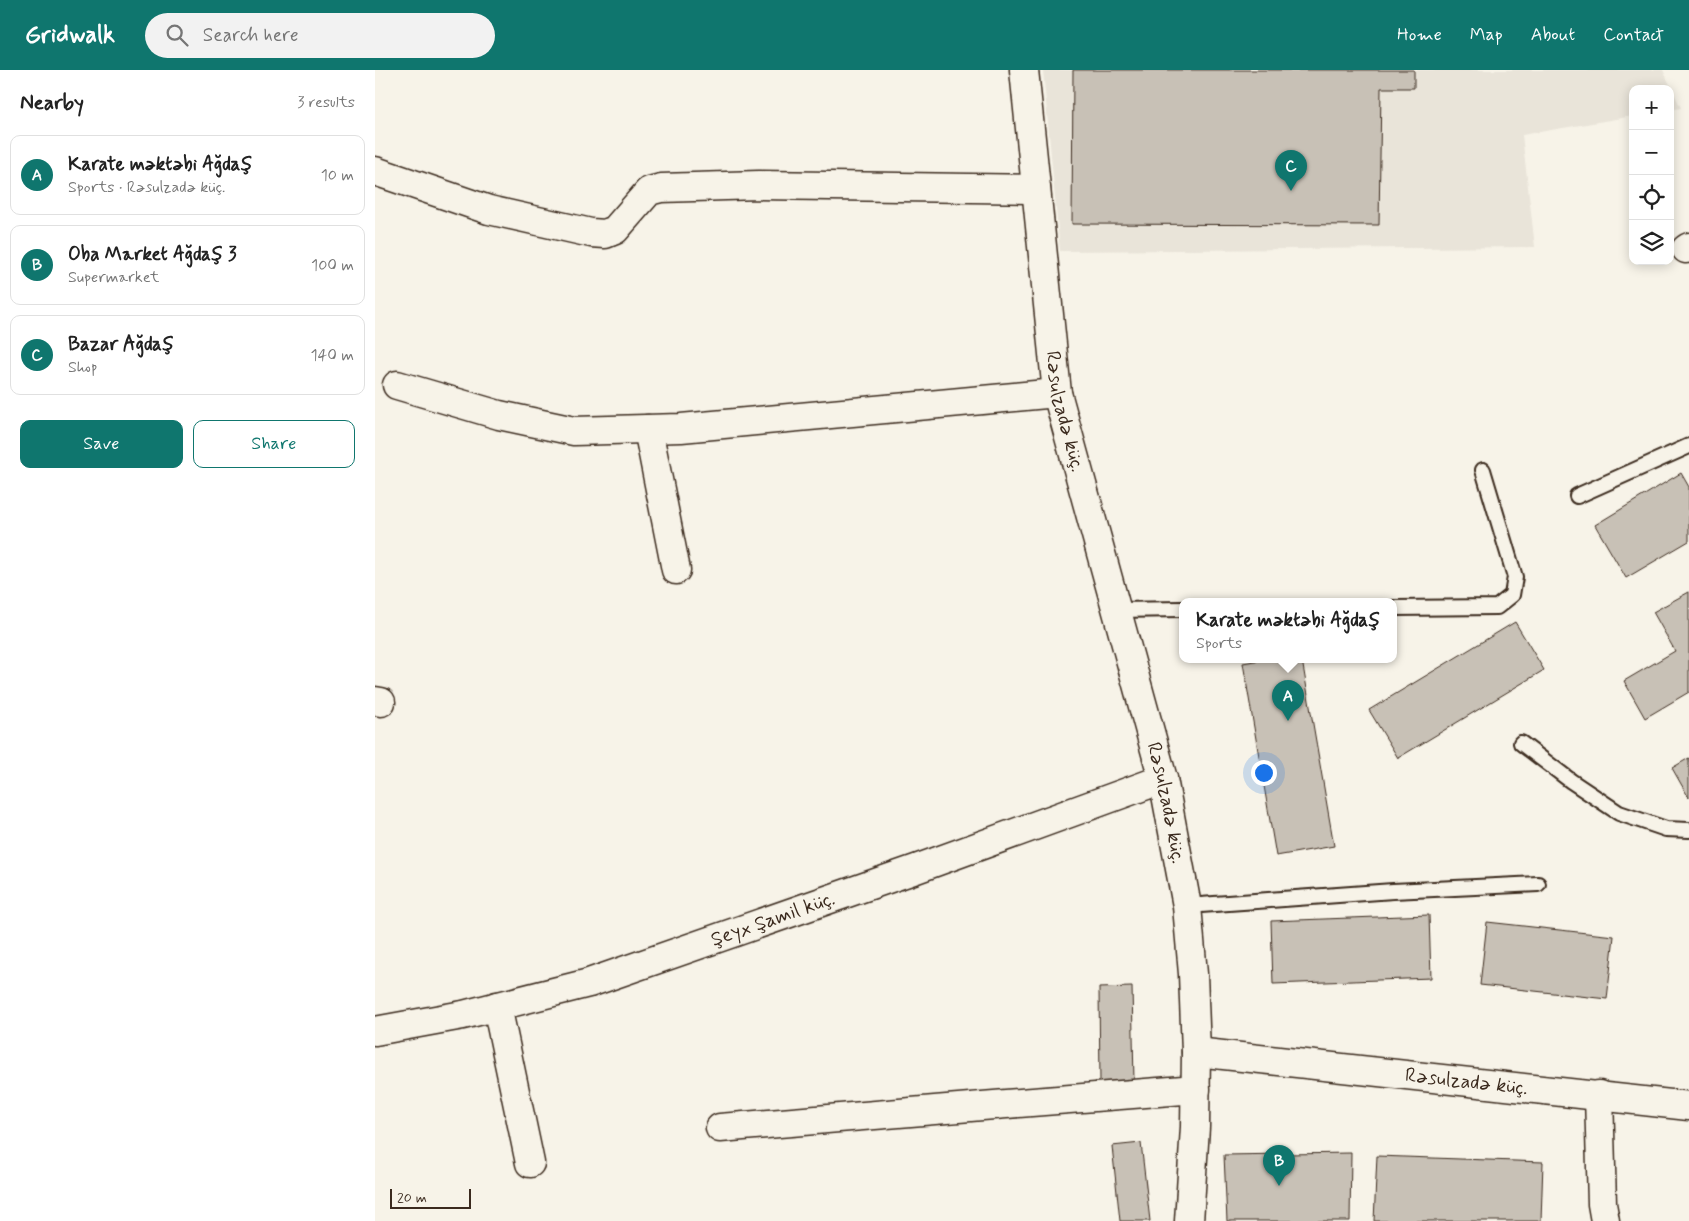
<!DOCTYPE html>
<html lang="en">
<head>
<meta charset="utf-8">
<style>
  body { margin:0; font-family:Mynerve,sans-serif; background:#f2f2f2; color:#222 }
  .controls { position:absolute; right:15px; top:15px; display:grid; overflow:hidden; border-radius:10px; box-shadow:0 2px 12px #0003 }
  .controls button { width:45px; height:45px; display:grid; place-items:center; padding:0; border:0; border-bottom:1px solid #e0e0e0; background:#fff; color:#222; font:25px sans-serif }
  .scale { position:absolute; left:15px; bottom:12px; width:81px; box-sizing:border-box; padding-left:5px; border:2px solid #3b2a1e; border-top:0; font-size:14px; line-height:18px; white-space:nowrap; color:#3b2a1e; -webkit-text-stroke:4px #f7f3e8; paint-order:stroke }
  .you { position:absolute; left:888px; top:702px; width:18px; height:18px; margin:-12px; border:4px solid #fff; border-radius:50%; background:#1a73e8; box-shadow:0 0 0 8px #1a73e833 }
  .badge { display:grid; place-items:center; width:32px; height:32px; border-radius:50%; background:#0f766e; color:#fff; font-size:16px; font-weight:700 }
  .pin { position:absolute; translate:-50% -41px; filter:drop-shadow(0 1px 2px #0008) }
  .pin::after { content:''; position:absolute; top:26px; width:18px; height:15px; background:inherit; clip-path:polygon(0 0,100% 0,50% 100%) }
  .popup { position:absolute; left:804px; top:528px; width:218px; height:65px; box-sizing:border-box; display:grid; place-content:center; border-radius:10px; background:#fff; filter:drop-shadow(0 1px 4px #0005); font-size:16px; white-space:nowrap; color:#767676 }
  .popup b { font-size:19px; color:#222 }
  .popup::after { content:''; position:absolute; left:50%; top:100%; margin-left:-10px; border:10px solid transparent; border-top-color:#fff }
  .list { margin:0; padding:0; list-style:none }
  h2 { display:flex; justify-content:space-between; align-items:center; height:65px; margin:0; padding:0 20px; font-size:21px }
  h2 small { font-size:16px; font-weight:400; color:#767676 }
  .list li { display:grid; grid-template-columns:32px 1fr auto; gap:15px; align-items:center; box-sizing:border-box; height:80px; margin:0 10px 10px; padding:0 10px; border:1px solid #e0e0e0; border-radius:10px }
  .list b { display:block; font-size:19px; white-space:nowrap }
  .list p { margin:0; font-size:16px; white-space:nowrap; color:#767676 }
  .list em { font-size:16px; font-style:normal; color:#767676 }
  .actions { display:flex; gap:10px; padding:15px 20px }
  .actions a { flex:1; padding:11px 0; border:1px solid #0f766e; border-radius:10px; text-align:center; font-size:18px; color:#0f766e }
  .actions .main { background:#0f766e; color:#fff }
  .icon { flex:none; width:28px; height:28px; fill:none; stroke:currentColor; stroke-width:2; stroke-linecap:round; stroke-linejoin:round }
  .map { position:relative; flex:none; width:1314px; height:1151px; overflow:hidden }
  header { display:flex; align-items:center; gap:30px; box-sizing:border-box; height:70px; padding:0 25px; background:#0f766e; color:#fff }
  header strong { font-size:24px }
  nav { display:flex; gap:28px; margin-inline-start:auto; font-size:18px }
  .search { width:350px; height:45px; background:#f2f2f2; display:flex; align-items:center; gap:12px; box-sizing:border-box; padding:0 18px; border-radius:28px; color:#767676; font-size:19px }
  main { display:flex }
  aside { flex:1; background:#fff }
  .map>svg:first-child { display:block }
</style>
</head>
<body>
<header>
<strong>Gridwalk</strong>
<div class="search"><svg class="icon" aria-label="search" viewBox="0 0 24 24"><circle cx="10" cy="10" r="6"/><path d="M15 15l6 6"/></svg>Search here</div>
<nav><a>Home</a><a>Map</a><a>About</a><a>Contact</a></nav>
</header>
<main>
<aside>
<h2>Nearby<small>3 results</small></h2>
<ul class="list">
<li><span class="badge">A</span><div><b>Karate məktəbi Ağdaş</b><p>Sports · Rəsulzadə küç.</p></div><em>10 m</em></li>
<li><span class="badge">B</span><div><b>Oba Market Ağdaş 3</b><p>Supermarket</p></div><em>100 m</em></li>
<li><span class="badge">C</span><div><b>Bazar Ağdaş</b><p>Shop</p></div><em>140 m</em></li>
</ul>
<div class="actions"><a class="main">Save</a><a>Share</a></div>
</aside>
<div class="map">
<svg width="1314" height="1151" viewBox="0 0 1314 1151">
  <rect width="100%" height="100%" fill="#f7f3e8"/>
  <filter id="ink" filterUnits="userSpaceOnUse"><feTurbulence type="fractalNoise" baseFrequency=".02" numOctaves="2"/><feDisplacementMap in="SourceGraphic" scale="10" xChannelSelector="R" yChannelSelector="G"/><feConvolveMatrix kernelMatrix="1 2 1 2 8 2 1 2 1" color-interpolation-filters="sRGB"/></filter>
  <g filter="url(#ink)">
    <path fill="#e9e4d9" d="M668 0H1288L1306 38 1295 40V19H1258V46L1147 65 1160 177 685 181Z"/>
    <path fill="#c8c1b6" stroke="#3b2a1e" d="M698 0H1039V18H1006L1004 155 697 154Z
      M1306 403 1314 417V471L1251 508 1220 455Z
      M1314 522V622L1270 648 1249 611 1300 581 1278 542Z
      M1140 552 1169 600 1023 688 994 640Z
      M885 590H927L959 776 901 786 868 593Z
      M1314 688V728L1297 698Z
      M1054 845 1056 908 898 914 896 851Z
      M1112 852 1239 866 1232 929 1105 915Z
      M757 917 759 1012 725 1013 724 918Z
      M766 1073 775 1151H745L737 1076Z
      M976 1083 975 1151H852L849 1085Z
      M1002 1086 1168 1092 1166 1151H999Z"/>
    <g fill="none" stroke-linecap="round" stroke-linejoin="round">
      <g stroke="#3b2a1e" stroke-width="18">
        <path id="service" d="M1202 426 1314 376
          M1018 538 1122 537 1137 525 1140 507 1108 400
          M742 540 808 539
          M1146 673 1196 711 1244 743 1291 759 1314 760
          M812 836 1018 821 1163 814"/>
      </g>
      <g stroke="#3b2a1e" stroke-width="31">
        <g id="minor">
          <path d="M0 101 114 140 216 163 230 164 240 160 274 121 286 118 384 115 661 119"/>
          <path d="M1311 179 1314 177"/>
          <path d="M22 315 124 345 199 361 306 358 682 323"/>
          <path d="M273 359 301 500"/>
          <path d="M0 631 6 632"/>
          <path d="M122 936 155 1093"/>
          <path id="s1" d="M0 961 88 945 214 913 541 799 788 709"/>
          <path d="M1224 1025 1227 1134 1230 1151"/>
          <path d="M345 1058 631 1034 821 1019"/>
        </g>
      </g>
      <g stroke="#3b2a1e" stroke-width="31">
        <g id="secondary">
          <path id="s2" d="M649 0 682 323 788 709 812 836 818 904 821 982 820 1057 814 1151"/>
          <path id="s3" d="M821 982 1314 1036"/>
        </g>
      </g>
      <use href="#service" stroke="#f7f3e8" stroke-width="14"/>
      <use href="#minor" stroke="#f7f3e8" stroke-width="28"/>
      <use href="#secondary" stroke="#f7f3e8" stroke-width="28"/>
    </g>
  </g>
  <g text-anchor="middle" dominant-baseline="central" stroke-width="5" stroke-linejoin="round" paint-order="stroke">
    <g font-size="20" fill="#3b2a1e" stroke="#f7f3e8">
      <text stroke="none"><textPath href="#s2" startOffset="344">Rəsulzadə küç.</textPath></text>
      <text stroke="none"><textPath href="#s2" startOffset="749">Rəsulzadə küç.</textPath></text>
      <text stroke="none"><textPath href="#s1" startOffset="414">Şeyx Şamil küç.</textPath></text>
      <text stroke="none"><textPath href="#s3" startOffset="272">Rəsulzadə küç.</textPath></text>
    </g>
  </g>
</svg>
<div class="controls">
<button>+</button>
<button>−</button>
<button><svg class="icon" aria-label="locate" viewBox="0 0 24 24"><circle cx="12" cy="12" r="6"/><path d="M12 2v4M12 18v4M2 12h4M18 12h4"/></svg></button>
<button><svg class="icon" aria-label="layers" viewBox="0 0 24 24"><path d="M12 4l9 5-9 5-9-5zM3 14l9 5 9-5"/></svg></button>
</div>
<div class="scale">20 m</div>
<div class="you"></div>
<div class="pin badge" style="left:913px;top:651px">A</div>
<div class="popup"><b>Karate məktəbi Ağdaş</b>Sports</div>
<div class="pin badge" style="left:904px;top:1116px">B</div>
<div class="pin badge" style="left:916px;top:121px">C</div>
</div>
</main>
</body>
</html>
